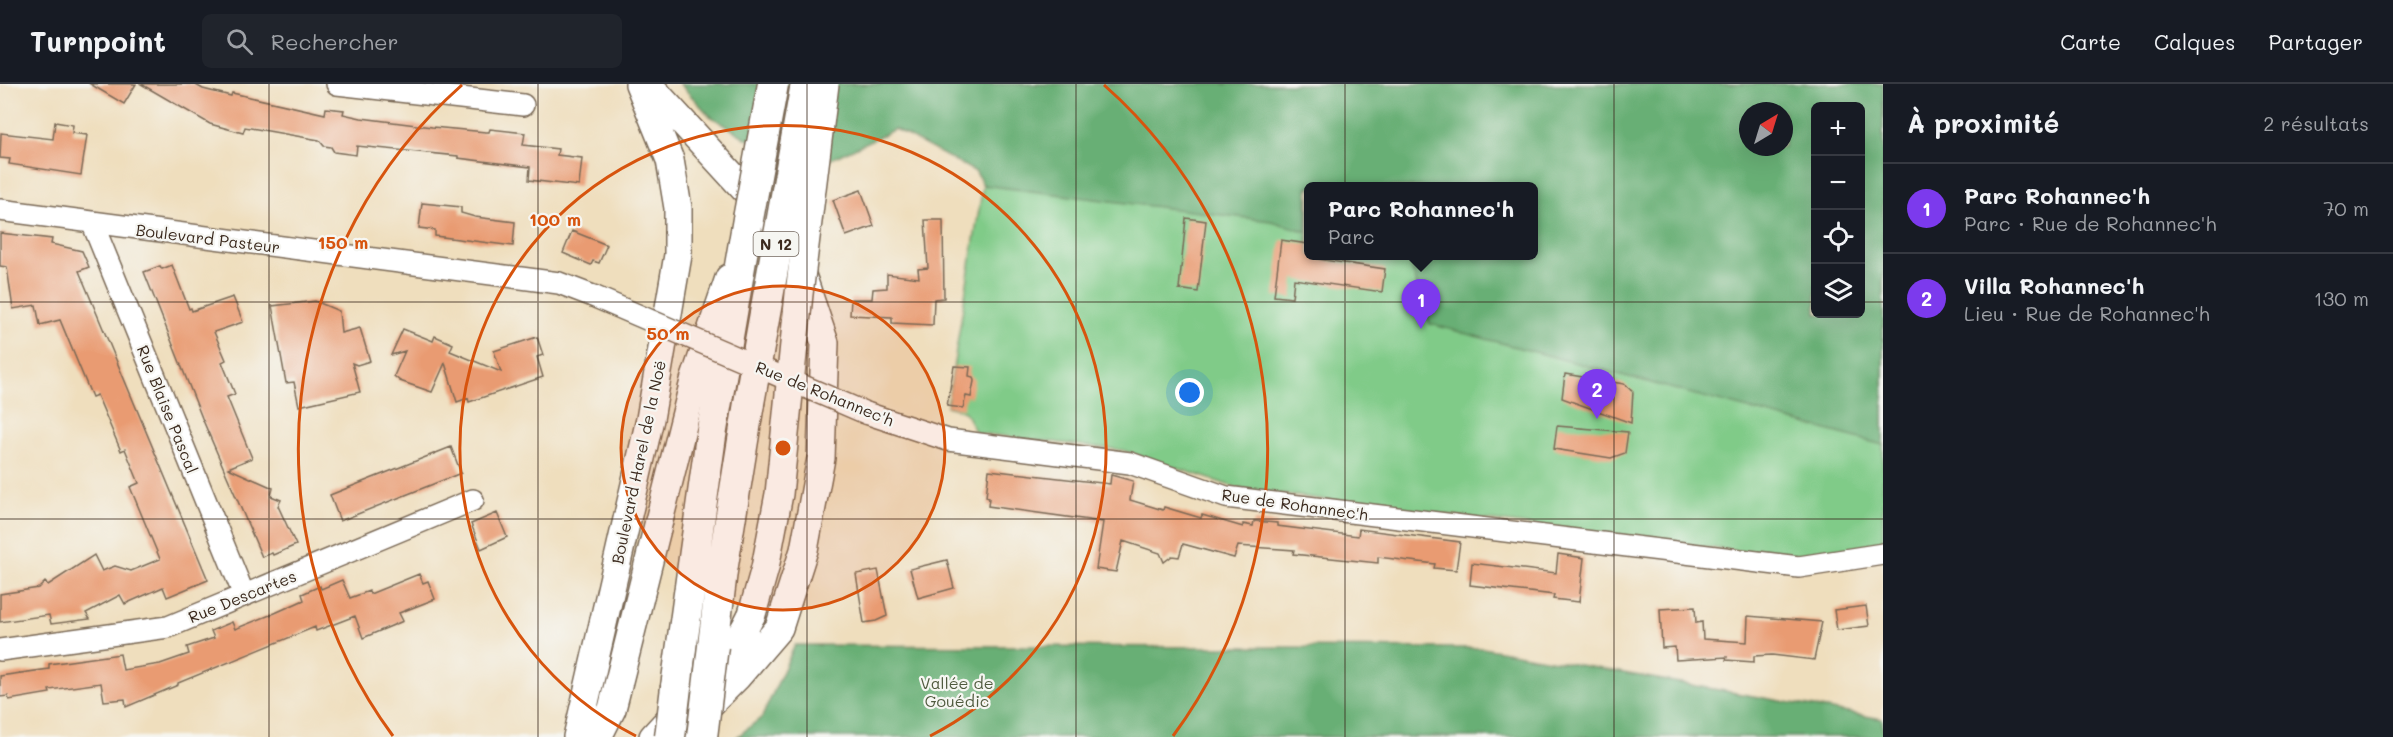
<!DOCTYPE html>
<html lang="fr">
<head>
<meta charset="utf-8">
<style>
  body { margin:0; font-family:Mali,sans-serif; background:#20242c; color:#f1f3f6 }
  .controls { position:absolute; right:18px; top:18px; display:grid; overflow:hidden; border-radius:9px; box-shadow:0 6px 24px #0002 }
  .controls button { width:54px; height:54px; display:grid; place-items:center; padding:0; border:0; border-bottom:2px solid #363941; background:#171b24; color:#f1f3f6; font:30px sans-serif }
  .compass { position:absolute; left:1739px; top:18px; width:54px; height:54px; border-radius:50%; background:#171b24; box-shadow:0 6px 24px #0002; rotate:38deg }
  .you { position:absolute; left:1190px; top:309px; width:21px; height:21px; margin:-15px; border:4px solid #fff; border-radius:50%; background:#1a73e8; box-shadow:0 0 0 9px #1a73e833 }
  .badge { display:grid; place-items:center; width:39px; height:39px; border-radius:50%; background:#7c3aed; color:#fff; font-size:20px; font-weight:700 }
  .pin { position:absolute; translate:-50% -50px; filter:drop-shadow(0 2px 3px #0008) }
  .pin::after { content:''; position:absolute; top:32px; width:21px; height:18px; background:inherit; clip-path:polygon(0 0,100% 0,50% 100%) }
  .popup { position:absolute; left:1304px; top:98px; width:234px; height:78px; box-sizing:border-box; display:grid; place-content:center; border-radius:9px; background:#171b24; filter:drop-shadow(0 2px 4px #0005); font-size:20px; white-space:nowrap; color:#9ea1a6 }
  .popup b { font-size:22px; color:#f1f3f6 }
  .popup::after { content:''; position:absolute; left:50%; top:100%; margin-left:-12px; border:12px solid transparent; border-top-color:#171b24 }
  .list { margin:0; padding:0; list-style:none }
  h2 { display:flex; justify-content:space-between; align-items:center; height:78px; margin:0; padding:0 24px; font-size:26px }
  h2 small { font-size:20px; font-weight:400; color:#9ea1a6 }
  .list li { display:grid; grid-template-columns:39px 1fr auto; gap:18px; align-items:center; box-sizing:border-box; height:90px; padding:0 24px; border-top:2px solid #363941 }
  .list b { display:block; font-size:22px; white-space:nowrap }
  .list p { margin:0; font-size:20px; white-space:nowrap; color:#9ea1a6 }
  .list em { font-size:20px; font-style:normal; color:#9ea1a6 }
  .icon { flex:none; width:33px; height:33px; fill:none; stroke:currentColor; stroke-width:2; stroke-linecap:round; stroke-linejoin:round }
  .map { position:relative; flex:none; width:1883px; height:653px; overflow:hidden }
  header { display:flex; align-items:center; gap:36px; box-sizing:border-box; height:84px; padding:0 30px; background:#171b24; border-bottom:2px solid #363941 }
  header strong { font-size:28px }
  nav { display:flex; gap:33px; margin-inline-start:auto; font-size:21px }
  .search { width:420px; height:54px; background:#20242c; display:flex; align-items:center; gap:15px; box-sizing:border-box; padding:0 21px; border-radius:9px; color:#9ea1a6; font-size:22px }
  main { display:flex }
  aside { flex:1; background:#171b24 }
  .map>svg:first-child { display:block }
</style>
</head>
<body>
<header>
<strong>Turnpoint</strong>
<div class="search"><svg class="icon" aria-label="search" viewBox="0 0 24 24"><circle cx="10" cy="10" r="6"/><path d="M15 15l6 6"/></svg>Rechercher</div>
<nav><a>Carte</a><a>Calques</a><a>Partager</a></nav>
</header>
<main>
<div class="map">
<svg width="1883" height="653" viewBox="0 0 1883 653">
  <rect width="100%" height="100%" fill="#f6f6f2"/>
  <filter id="ink" filterUnits="userSpaceOnUse"><feTurbulence type="fractalNoise" baseFrequency=".0167" numOctaves="2"/><feDisplacementMap in="SourceGraphic" scale="12" xChannelSelector="R" yChannelSelector="G"/><feConvolveMatrix kernelMatrix="1 2 1 2 8 2 1 2 1" color-interpolation-filters="sRGB"/></filter>
  <filter id="wash" filterUnits="userSpaceOnUse"><feTurbulence type="fractalNoise" baseFrequency=".008" numOctaves="4" result="noise"/><feDisplacementMap in="SourceGraphic" scale="24" xChannelSelector="R" yChannelSelector="G"/><feGaussianBlur stdDeviation="1.35" result="paint"/><feColorMatrix in="noise" values="0 0 0 0 0 0 0 0 0 0 0 0 0 0 0 0 0 1.4 0 .05"/><feComposite in="paint" operator="in"/></filter>
  <g filter="url(#wash)">
    <rect width="100%" height="100%" fill="#efdebd"/>
    <path fill="#80cb88" stroke="#5e7a53" stroke-width="1.5" fill-rule="evenodd" d="M1883 0V461L1791 474 1240 405 1122 366 976 349 965 328 947 322 983 101 957 52ZM1816 22H1860V230H1816ZM1748 27H1784V63H1748ZM1308 103H1534V172H1308Z"/>
    <path fill="#68af74" stroke="#526c49" stroke-width="1.5" fill-rule="evenodd" d="M680 0H1883V361L1430 240 1410 179 1387 172H1534V103H1308V148L1271 137 983 101 976 88 895 45 802 89 710 32ZM1816 22H1860V230H1816ZM1748 27H1784V63H1748Z
      M795 561 1483 564 1882 635 1883 653H737L762 633Z"/>
    <g id="blocks">
      <path fill="#e99b72" d="M90 0H136L124 20Z
        M141 0H194L203 5 231 12 232 9 325 30 326 24 344 26 343 30 361 34 432 43 486 48H489L490 45 525 49 523 61 558 65 557 71 582 74 579 102 529 96 530 83 458 74V72L357 62 356 71 334 68 331 63 324 62 319 56 245 43 243 49 210 40Z
        M55 38 73 41 72 49 87 51 81 91 9 80 10 75 0 74 1 49 53 55Z
        M861 106 874 142 846 152 833 116Z
        M422 119 461 123V129L475 133 515 138 513 162 435 152V146L419 144Z
        M1186 134 1206 137 1198 208 1179 205Z
        M925 136H943L944 214 934 215 933 241 892 239V233L850 231 851 215H872L873 205 887 204V190L919 194 918 185 928 184Z
        M572 147 607 161 599 179 593 177 591 181 563 169Z
        M0 149 52 155 51 160 82 167 89 183 79 187 208 496 167 513 163 503 125 520 120 511 86 529 90 535 51 540 49 531 0 538V510L39 504 45 498 48 501 94 471 102 487 115 482 131 487 160 475 130 403 139 399 125 365 121 367 97 311 92 313 60 236 40 241 36 221 13 225 7 183 0 182Z
        M1281 156 1308 160V171H1318V175L1385 185 1382 208 1294 195 1292 214 1274 212Z
        M172 181 189 225 191 224 192 227 233 213 243 238 214 248 226 276 222 278 235 310 227 313 252 374 228 384 273 404 271 412 281 416 278 422 296 461 273 471 272 469 262 473 202 334 144 188 160 182 162 185Z
        M315 217 339 227 341 249 360 244 370 277 357 281 352 279 360 308 299 322 294 298 286 299 272 222Z
        M403 245 433 257 435 252 453 260 450 267 501 288 494 267 537 253 543 271 537 273 543 293 469 318 468 314 457 318 445 279 432 308 400 297 394 292 405 267 391 271Z
        M954 282 970 283 969 292 973 293 974 297 971 313 966 312 963 324 947 322Z
        M1565 290 1624 300 1633 308 1631 339 1562 314Z
        M1557 342 1628 348 1625 369 1611 374 1554 365Z
        M451 363 461 389 340 437 330 411Z
        M989 386 1110 400 1111 391 1133 397 1130 416 1163 426 1164 423 1201 434 1202 431 1243 443V440L1253 442 1254 437 1277 439V442L1358 452 1359 445 1460 458 1456 486 1434 484 1435 480 1378 473V479L1293 470 1294 466 1238 462 1234 474 1183 460 1179 473 1172 472 1164 478 1160 469 1123 457 1116 488 1096 485 1103 438 988 422 989 414 986 413Z
        M497 429 507 453 481 465 471 440Z
        M1558 470 1584 474 1579 518 1553 515 1554 511 1470 501 1472 479 1556 489Z
        M947 476 954 504 918 514 910 485Z
        M878 486 887 532 876 537 864 539 856 490Z
        M419 490 423 499 428 497 435 515 399 529 403 537 363 554 355 532 316 547 315 543 178 599V601L126 623 125 615 104 617 101 599 49 606 50 609 9 616 8 612 0 613V592L49 585V580L120 570 123 586 160 580 189 570 187 563 214 554 211 547 232 538 235 545 275 529 304 516 302 510 320 502 321 505 342 496 350 514 369 507 370 510Z
        M1866 522 1869 542 1837 546 1834 526Z
        M1695 523 1696 539 1702 538 1703 555 1747 558 1748 532 1822 538 1814 576 1772 571 1754 572V578L1726 576 1727 573 1676 576 1675 563 1662 564 1660 525Z"/>
    </g>
  </g>
  <g filter="url(#ink)">
    <use href="#blocks" fill-opacity="0" stroke="#7a6956" stroke-width="1.5"/>
    <g fill="none" stroke-linecap="round" stroke-linejoin="round">
      <g stroke="#7a6956" stroke-width="24">
        <path id="minor" d="M337 0 523 21
          M0 126 559 199 593 212
          M92 138 244 511
          M866 329 948 356 1130 379 1226 413 1799 483 1883 470
          M0 566 168 543 473 416"/>
      </g>
      <g stroke="#7a6956" stroke-width="30">
        <path id="major" d="M648 0 772 135 803 194 825 259 821 374 804 466 779 544 737 593 677 653
          M577 653 650 335 678 171V124L670 76 639 0
          M598 653 612 625 694 297 729 194
          M653 653C688 614 730 578 752 530"/>
      </g>
      <g stroke="#7a6956" stroke-width="33">
        <path id="highway" d="M713 562 722 487 749 319
          M676 603 711 352 748 135"/>
      </g>
      <use href="#minor" stroke="#fff" stroke-width="21"/>
      <use href="#major" stroke="#fff" stroke-width="27"/>
      <use href="#highway" stroke="#fff" stroke-width="30"/>
      <g stroke="#7a6956" stroke-width="24" stroke-linecap="butt">
        <path id="minor-bridge" d="M593 212 866 329"/>
      </g>
      <g stroke="#7a6956" stroke-width="30" stroke-linecap="butt">
        <path id="major-bridge" d="M752 530 765 484 779 410 799 210 825 0"/>
      </g>
      <g stroke="#7a6956" stroke-width="33" stroke-linecap="butt">
        <path id="highway-bridge" d="M748 135 773 0
          M749 319 806 0
          M670 653 676 603
          M702 653 713 562"/>
      </g>
      <use href="#minor-bridge" stroke="#fff" stroke-width="21"/>
      <use href="#major-bridge" stroke="#fff" stroke-width="27"/>
      <use href="#highway-bridge" stroke="#fff" stroke-width="30"/>
    </g>
  </g>
  <path fill="none" stroke="#3b2a1e" stroke-width="1.5" stroke-opacity="0.55" d="M269 0V653M538 0V653M807 0V653M1076 0V653M1345 0V653M1614 0V653M0 218H1816M1860 218H1883M0 435H1883"/>
  <circle cx="783" cy="364" r="162" fill="#d7540e" fill-opacity=".12"/>
  <g fill="none" stroke="#d7540e" stroke-width="3">
    <circle cx="783" cy="364" r="162"/>
    <path d="M636 652A323 323 0 1 1 930 652"/>
    <path d="M393 652A485 485 0 0 1 462 1M1104 1A485 485 0 0 1 1173 652"/>
  </g>
  <g text-anchor="middle" dominant-baseline="central" stroke-width="4.5" stroke-linejoin="round" paint-order="stroke">
    <rect fill="#f6f6f2" stroke="#73675e" stroke-width="1.5" x="753.5" y="148" width="45" height="24" rx="4.5"/>
    <g font-size="15" font-weight="bold" fill="#3b2a1e">
      <text x="776" y="160">N 12</text>
    </g>
    <g font-size="16" fill="#3b2a1e" stroke="#f6f6f2">
      <text transform="translate(208 154) rotate(7)">Boulevard Pasteur</text>
      <text transform="translate(825 309) rotate(22)">Rue de Rohannec'h</text>
      <text transform="translate(168 325) rotate(68)">Rue Blaise Pascal</text>
      <text transform="translate(638 378) rotate(-78)">Boulevard Harel de la Noë</text>
      <text transform="translate(1295 420) rotate(8)">Rue de Rohannec'h</text>
      <text transform="translate(242 512) rotate(-22)">Rue Descartes</text>
    </g>
    <g font-size="16" fill="#505a3e" stroke="#f6f6f2">
      <text x="957" y="598">Vallée de<tspan x="957" dy="18">Gouédic</tspan></text>
    </g>
  </g>
  <circle cx="783" cy="364" r="9" fill="#d7540e" stroke="#f6f6f2" stroke-width="3"/>
  <g font-size="18" text-anchor="middle" font-weight="bold" fill="#d7540e" stroke="#f6f6f2" stroke-width="4.5" stroke-linejoin="round" paint-order="stroke">
    <text x="555" y="142">100 m</text>
    <text x="343" y="165">150 m</text>
    <text x="668" y="256">50 m</text>
  </g>
</svg>
<div class="controls">
<button>+</button>
<button>−</button>
<button><svg class="icon" aria-label="locate" viewBox="0 0 24 24"><circle cx="12" cy="12" r="6"/><path d="M12 2v4M12 18v4M2 12h4M18 12h4"/></svg></button>
<button><svg class="icon" aria-label="layers" viewBox="0 0 24 24"><path d="M12 4l9 5-9 5-9-5zM3 14l9 5 9-5"/></svg></button>
</div>
<svg class="compass" viewBox="-18 -18 36 36"><path d="M0-13l5 13h-10z" fill="#e53935"/><path d="M0 13l5-13h-10z" fill="#9ea1a6"/></svg>
<div class="you"></div>
<div class="pin badge" style="left:1421px;top:245px">1</div>
<div class="popup"><b>Parc Rohannec'h</b>Parc</div>
<div class="pin badge" style="left:1597px;top:335px">2</div>
</div>
<aside>
<h2>À proximité<small>2 résultats</small></h2>
<ul class="list">
<li><span class="badge">1</span><div><b>Parc Rohannec'h</b><p>Parc · Rue de Rohannec'h</p></div><em>70 m</em></li>
<li><span class="badge">2</span><div><b>Villa Rohannec'h</b><p>Lieu · Rue de Rohannec'h</p></div><em>130 m</em></li>
</ul>
</aside>
</main>
</body>
</html>
